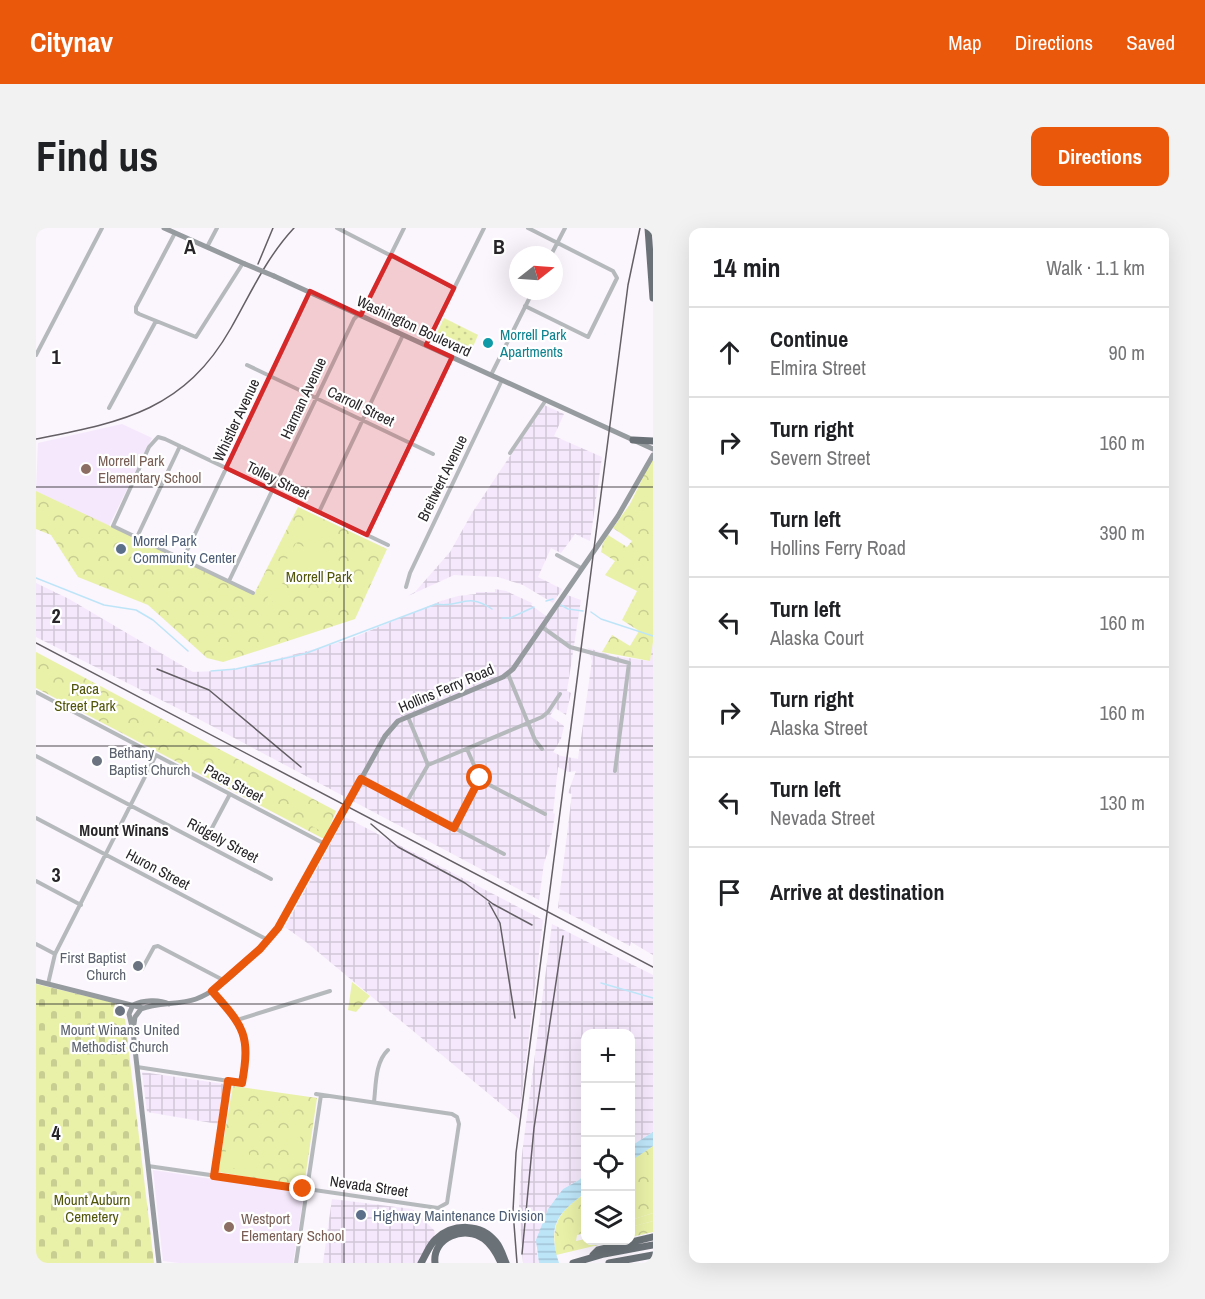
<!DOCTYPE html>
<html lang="en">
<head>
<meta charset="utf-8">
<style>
  body { margin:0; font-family:"Archivo Narrow",sans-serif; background:#f2f2f2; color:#202124 }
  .controls { position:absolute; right:18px; bottom:18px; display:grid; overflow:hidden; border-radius:12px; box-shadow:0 6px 24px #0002 }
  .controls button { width:54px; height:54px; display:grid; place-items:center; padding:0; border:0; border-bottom:2px solid #e0e0e0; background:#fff; color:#202124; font:30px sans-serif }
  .compass { position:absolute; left:473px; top:18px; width:54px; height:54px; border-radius:50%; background:#fff; box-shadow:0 6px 24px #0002; rotate:73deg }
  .stop { position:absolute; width:18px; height:18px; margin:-14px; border:4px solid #ea580c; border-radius:50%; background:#fff }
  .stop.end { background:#ea580c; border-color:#fff; box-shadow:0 2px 6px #0008 }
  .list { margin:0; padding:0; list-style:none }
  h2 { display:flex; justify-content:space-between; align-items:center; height:78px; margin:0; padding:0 24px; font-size:26px }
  h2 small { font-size:20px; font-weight:400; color:#757577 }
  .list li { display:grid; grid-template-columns:39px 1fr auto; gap:18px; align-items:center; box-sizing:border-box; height:90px; padding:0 24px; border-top:2px solid #e0e0e0 }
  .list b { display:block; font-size:22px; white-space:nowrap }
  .list p { margin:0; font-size:20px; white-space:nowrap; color:#757577 }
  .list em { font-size:20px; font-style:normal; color:#757577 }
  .icon { flex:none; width:33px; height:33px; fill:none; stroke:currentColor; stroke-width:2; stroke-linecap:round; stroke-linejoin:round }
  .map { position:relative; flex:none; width:617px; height:1035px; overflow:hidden; border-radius:12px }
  header { display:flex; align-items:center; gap:36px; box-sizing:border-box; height:84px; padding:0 30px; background:#ea580c; color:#fff }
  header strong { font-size:28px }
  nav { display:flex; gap:33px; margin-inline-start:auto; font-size:21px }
  .intro { display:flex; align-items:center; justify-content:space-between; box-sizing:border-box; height:144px; padding:0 36px }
  h1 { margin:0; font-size:42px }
  .button { padding:15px 27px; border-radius:12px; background:#ea580c; color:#fff; font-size:21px; font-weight:700 }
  main { display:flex; gap:36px; padding:0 36px }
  aside { flex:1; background:#fff; border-radius:12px; box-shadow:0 6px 24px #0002 }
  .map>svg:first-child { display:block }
</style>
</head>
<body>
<header>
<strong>Citynav</strong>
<nav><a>Map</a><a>Directions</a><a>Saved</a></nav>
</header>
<div class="intro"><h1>Find us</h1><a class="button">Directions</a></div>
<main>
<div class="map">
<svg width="617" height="1035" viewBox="0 0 617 1035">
  <defs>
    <pattern id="industrial-grid" width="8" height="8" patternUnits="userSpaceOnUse" patternTransform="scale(1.5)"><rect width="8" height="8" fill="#f5e8fc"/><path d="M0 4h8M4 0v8" fill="none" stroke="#d2c7d8"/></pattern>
    <pattern id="grass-dots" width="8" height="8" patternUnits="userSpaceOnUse" patternTransform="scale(1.5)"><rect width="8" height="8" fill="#e9f1a8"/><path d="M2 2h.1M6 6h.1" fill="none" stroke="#c8ce91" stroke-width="1.8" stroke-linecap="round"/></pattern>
    <pattern id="forest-crowns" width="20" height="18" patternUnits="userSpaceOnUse" patternTransform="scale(1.5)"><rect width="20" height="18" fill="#e9f1a8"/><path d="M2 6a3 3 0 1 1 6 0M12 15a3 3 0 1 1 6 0" fill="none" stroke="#c8ce91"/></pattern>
    <pattern id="cemetery-stones" width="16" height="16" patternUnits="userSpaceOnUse" patternTransform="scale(1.5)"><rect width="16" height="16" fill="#e9f1a8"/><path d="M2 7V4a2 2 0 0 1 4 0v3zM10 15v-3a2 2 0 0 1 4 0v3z" fill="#c8ce91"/></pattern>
    <pattern id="water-rules" width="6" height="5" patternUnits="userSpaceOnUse" patternTransform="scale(1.5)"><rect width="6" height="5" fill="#bde5f8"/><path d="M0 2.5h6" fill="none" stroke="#a2c4d5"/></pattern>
  </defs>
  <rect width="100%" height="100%" fill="#fbf5fd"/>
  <path fill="url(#industrial-grid)" d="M508 177 528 186 518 208 566 229 554 313 539 306 525 325 515 320 502 349 526 361 517 375 487 357 462 349 418 347 372 368 379 364 414 324 436 285Z
    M0 355 33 371 157 444 182 443 214 438 309 413 405 373 422 368 440 366V364H459V361L470 363 496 375 495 377 514 391 531 367 545 372 531 463 535 465 530 487 519 480 514 488 528 498 525 511 517 524 525 528 542 531 556 433 552 420 577 428 614 433 617 414V727L595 714 594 718 522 680 536 566 532 565 540 543 532 544 522 539 517 585 519 586 514 617 508 635 503 672 157 488 0 409Z
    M309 589 507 692 483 891 270 714 249 699Z
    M516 696 617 747V904L595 918 594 806H550L549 946 543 952 527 961 512 981 500 1020 503 1035H487L483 977 486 926Z
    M106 844 188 856 182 896 111 884Z
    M296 971 376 981 398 1002 399 1006 382 1035H287Z"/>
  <path fill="#f5e8fc" d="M86 196 116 210 73 298 0 263 2 215Z
    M117 942 268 965 257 1035H143L127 1033Z"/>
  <path fill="url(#grass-dots)" d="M408 90 442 107 433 128 397 113Z"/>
  <path fill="url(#forest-crowns)" d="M615 233H617V414L614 433 566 424 576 407 594 418 603 403 586 392 601 363 569 347 579 333 565 324 567 315 572 307 591 319 596 313 577 300 594 276Z
    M0 263 218 366 262 279 351 321 319 391 187 434 171 430 112 377 42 349 15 307 0 301Z
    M0 424 300 583 289 610H286L0 460Z
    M316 754 334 768 320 784 312 782Z
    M197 858 281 870 268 958 182 944Z
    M617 918V985L595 992 594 933Z
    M549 965V1005L541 1007 540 1013 549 1011 579 1013 520 1027C514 993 525 983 549 965Z
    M617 993V1004L595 1009 594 999Z"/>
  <path fill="url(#cemetery-stones)" d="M0 756 79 775 77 788 89 791 118 1035H0Z"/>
  <path fill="#e9f1a8" d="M273 296 289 304 283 316 267 309Z
    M260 315 291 330C280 352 264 359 245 342Z
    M300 331 316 340 308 357C298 354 292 348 294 338Z
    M239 352C254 357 258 367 250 380L231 371Z
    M275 585 290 593 285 603 270 595Z
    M261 900 267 917 254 922 248 905Z
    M191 915 204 916 212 921 215 935 212 942 190 939 188 935Z
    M617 985V993L595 999V992Z"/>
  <path fill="url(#water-rules)" d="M617 904V918L595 933V918Z
    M549 946V965C521 986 511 997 523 1035H503L500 1012 512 981 527 961 543 952Z"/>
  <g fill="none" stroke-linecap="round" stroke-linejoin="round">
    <path stroke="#bde5f8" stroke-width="1.5" d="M0 350 68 377 100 382 117 392 152 423
      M510 373 517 371
      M525 377 532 381 547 383
      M555 384 565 391 617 408
      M466 390H474L498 379
      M175 443 200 441 268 426 400 376C423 381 430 363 456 381
      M565 755 617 770"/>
    <path stroke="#b5b9bc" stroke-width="4" d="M301 0 418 60
      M139 5 100 79V84L103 86 160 109 207 35
      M171 19 181 0
      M515 27 529 0
      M489 78 552 109 581 50 577 43 492 0
      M390 117 448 0
      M0 127 66 0
      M211 137 397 226
      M455 147 497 63
      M73 180 120 93
      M474 225 510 172
      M283 284 367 107
      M331 307 416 129
      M101 309 144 218
      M521 327 545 340
      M147 331 274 64
      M193 353 318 91 328 81 368 0
      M370 359 374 345 466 152
      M217 365 77 298 113 219 122 209 129 211 352 317
      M506 399 534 419 593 435 579 543
      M472 446 499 512 506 521
      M0 464 289 616
      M372 489 392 537
      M431 521 441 544 448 554 509 586
      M0 528 235 651
      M325 551 468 626
      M370 575 392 537 506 489 512 484 524 466
      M0 590 232 712
      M418 600 444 550
      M168 615 194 566
      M0 653 45 677
      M0 716 19 726
      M106 741 118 719 122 718 189 753
      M12 756 19 726 120 527
      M201 792 294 763
      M101 839 206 855C214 805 208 799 175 763
      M338 874C340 857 339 834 352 822
      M112 938 402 980 411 975 423 896 421 889 416 886 280 866
      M178 948 192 853
      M260 1035 285 867"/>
    <path stroke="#959b9e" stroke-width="5" d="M128 0 209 36
      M238 48 617 221
      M0 753 107 780
      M97 777 93 786 97 803 123 1035
      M97 777C107 772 123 771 133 776
      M97 803 99 789 105 781C121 774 143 777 160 771 190 760 234 713 250 686L349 508 362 493 467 449 477 441 582 288 617 227"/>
    <path stroke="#6a7277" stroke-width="7" d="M612 0 617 70
      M597 212 617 213
      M557 1027 562 1022 617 1009
      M385 1035C390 1027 393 1017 400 1011 417 995 445 995 460 1014 465 1020 467 1028 470 1035
      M399 1035C396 1009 429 997 448 1011 456 1017 461 1026 465 1035
      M537 1035 568 1026 617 1017
      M573 1035 617 1027"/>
    <path stroke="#635f64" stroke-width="1.5" d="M222 36 237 0
      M0 211C86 194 148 183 195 100 215 65 230 30 258 0
      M0 415 617 739
      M121 441 173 462 265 539
      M335 596 362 619 429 655 457 676 496 697
      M453 675 464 695 479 790
      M486 1026 498 900 527 708
      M481 1035 477 983 480 925 592 57 604 0"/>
    <path stroke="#959b9e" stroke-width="5" d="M209 36 238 48"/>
  </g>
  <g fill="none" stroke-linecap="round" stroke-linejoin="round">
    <path stroke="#ea580c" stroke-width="8" d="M267 961 178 948 192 853 206 855C215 806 207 798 176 763L224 721 242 700 325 551 418 600 444 550"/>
  </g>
  <path fill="#d62828" fill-opacity="0.2" stroke="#d62828" stroke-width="4.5" stroke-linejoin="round" d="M355 27 418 60 390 117 416 129 331 307 190 240 274 63 325 87Z"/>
  <path fill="none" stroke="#282528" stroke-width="1.5" stroke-opacity="0.55" d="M308 0V1035M0 259H617M0 518H617M0 776H617"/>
  <circle fill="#0f9aa8" stroke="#fff" stroke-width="2" cx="452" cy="115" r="6"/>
  <g fill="#8d6e63" stroke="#fff" stroke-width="2">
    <circle cx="50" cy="241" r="6"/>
    <circle cx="193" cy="999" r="6"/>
  </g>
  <g fill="#5c6f8a" stroke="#fff" stroke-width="2">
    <circle cx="85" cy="321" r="6"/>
    <circle cx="325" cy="987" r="6"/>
  </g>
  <g fill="#6b7280" stroke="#fff" stroke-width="2">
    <circle cx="61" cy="533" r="6"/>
    <circle cx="102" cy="738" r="6"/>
    <circle cx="84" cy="783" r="6"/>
  </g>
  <g text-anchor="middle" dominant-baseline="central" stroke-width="4.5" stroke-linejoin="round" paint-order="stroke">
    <g font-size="15" fill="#282528" stroke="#fff">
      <text transform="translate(378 98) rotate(25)">Washington Boulevard</text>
      <text transform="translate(267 170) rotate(-65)">Harman Avenue</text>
      <text transform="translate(325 178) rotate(26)">Carroll Street</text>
      <text transform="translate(200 192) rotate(-65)">Whistler Avenue</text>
      <text transform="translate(406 250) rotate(-64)">Breitwert Avenue</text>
      <text transform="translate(242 252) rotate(26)">Tolley Street</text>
      <text transform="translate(410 460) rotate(-23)">Hollins Ferry Road</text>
      <text transform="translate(198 555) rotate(28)">Paca Street</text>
      <text transform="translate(187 612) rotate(28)">Ridgely Street</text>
      <text transform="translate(122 641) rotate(28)">Huron Street</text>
      <text transform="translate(333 958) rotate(8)">Nevada Street</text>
    </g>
    <g font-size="15" fill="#0d838f" stroke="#fff" text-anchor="start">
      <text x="464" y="106">Morrell Park<tspan x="464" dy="17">Apartments</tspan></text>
    </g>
    <g font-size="15" fill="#785e54" stroke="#fff" text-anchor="start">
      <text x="62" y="232">Morrell Park<tspan x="62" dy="17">Elementary School</tspan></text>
      <text x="205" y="990">Westport<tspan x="205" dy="17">Elementary School</tspan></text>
    </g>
    <g font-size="15" fill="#4e5e75" stroke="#fff" text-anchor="start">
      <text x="97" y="312">Morrel Park<tspan x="97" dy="17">Community Center</tspan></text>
      <text x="337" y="987">Highway Maintenance Division</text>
    </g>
    <g font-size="15" fill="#50550a" stroke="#fff">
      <text x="283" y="348">Morrell Park</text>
      <text x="49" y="460">Paca<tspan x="49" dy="17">Street Park</tspan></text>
      <text x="56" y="971">Mount Auburn<tspan x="56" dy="17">Cemetery</tspan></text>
    </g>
    <g font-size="15" fill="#5b616d" stroke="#fff" text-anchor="start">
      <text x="73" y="524">Bethany<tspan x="73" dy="17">Baptist Church</tspan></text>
      <text x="90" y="729" text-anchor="end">First Baptist<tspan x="90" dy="17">Church</tspan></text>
      <text x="84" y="801" text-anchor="middle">Mount Winans United<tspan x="84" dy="17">Methodist Church</tspan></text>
    </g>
    <g font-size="16" font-weight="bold" fill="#282528" stroke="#fff">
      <text x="88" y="602">Mount Winans</text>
    </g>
  </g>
  <g font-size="20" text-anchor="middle" font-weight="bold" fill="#282528" stroke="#fff" stroke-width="4.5" stroke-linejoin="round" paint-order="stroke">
    <text x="154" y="26">A</text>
    <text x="463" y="26">B</text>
    <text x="20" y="136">1</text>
    <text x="20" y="395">2</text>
    <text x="20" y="654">3</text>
    <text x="20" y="912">4</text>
  </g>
</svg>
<div class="controls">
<button>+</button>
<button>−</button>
<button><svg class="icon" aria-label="locate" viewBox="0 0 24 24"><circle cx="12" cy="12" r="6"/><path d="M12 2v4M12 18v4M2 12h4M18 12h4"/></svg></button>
<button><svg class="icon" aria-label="layers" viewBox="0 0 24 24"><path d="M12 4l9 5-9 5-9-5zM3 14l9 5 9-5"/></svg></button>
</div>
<svg class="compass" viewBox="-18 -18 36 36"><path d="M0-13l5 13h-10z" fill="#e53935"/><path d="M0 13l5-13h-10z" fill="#757577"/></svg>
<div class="stop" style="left:444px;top:550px"></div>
<div class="stop end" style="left:267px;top:961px"></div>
</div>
<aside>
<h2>14 min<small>Walk · 1.1 km</small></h2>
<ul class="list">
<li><svg class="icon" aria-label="ahead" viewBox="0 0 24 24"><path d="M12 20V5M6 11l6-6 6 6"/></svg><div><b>Continue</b><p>Elmira Street</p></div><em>90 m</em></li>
<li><svg class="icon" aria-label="right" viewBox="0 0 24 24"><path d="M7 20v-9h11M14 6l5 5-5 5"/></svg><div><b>Turn right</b><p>Severn Street</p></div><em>160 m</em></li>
<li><svg class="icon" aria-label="left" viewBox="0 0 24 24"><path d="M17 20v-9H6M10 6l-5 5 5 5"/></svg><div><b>Turn left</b><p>Hollins Ferry Road</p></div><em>390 m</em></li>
<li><svg class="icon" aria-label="left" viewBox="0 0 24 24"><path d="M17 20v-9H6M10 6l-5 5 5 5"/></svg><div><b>Turn left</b><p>Alaska Court</p></div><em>160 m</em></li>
<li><svg class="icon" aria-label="right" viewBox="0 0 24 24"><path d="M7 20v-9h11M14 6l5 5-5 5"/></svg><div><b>Turn right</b><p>Alaska Street</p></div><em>160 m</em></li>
<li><svg class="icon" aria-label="left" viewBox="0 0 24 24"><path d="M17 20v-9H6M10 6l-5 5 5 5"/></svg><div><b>Turn left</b><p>Nevada Street</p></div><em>130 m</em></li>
<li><svg class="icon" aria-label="arrive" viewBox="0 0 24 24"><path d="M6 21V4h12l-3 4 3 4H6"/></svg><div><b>Arrive at destination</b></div></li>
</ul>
</aside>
</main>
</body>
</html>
